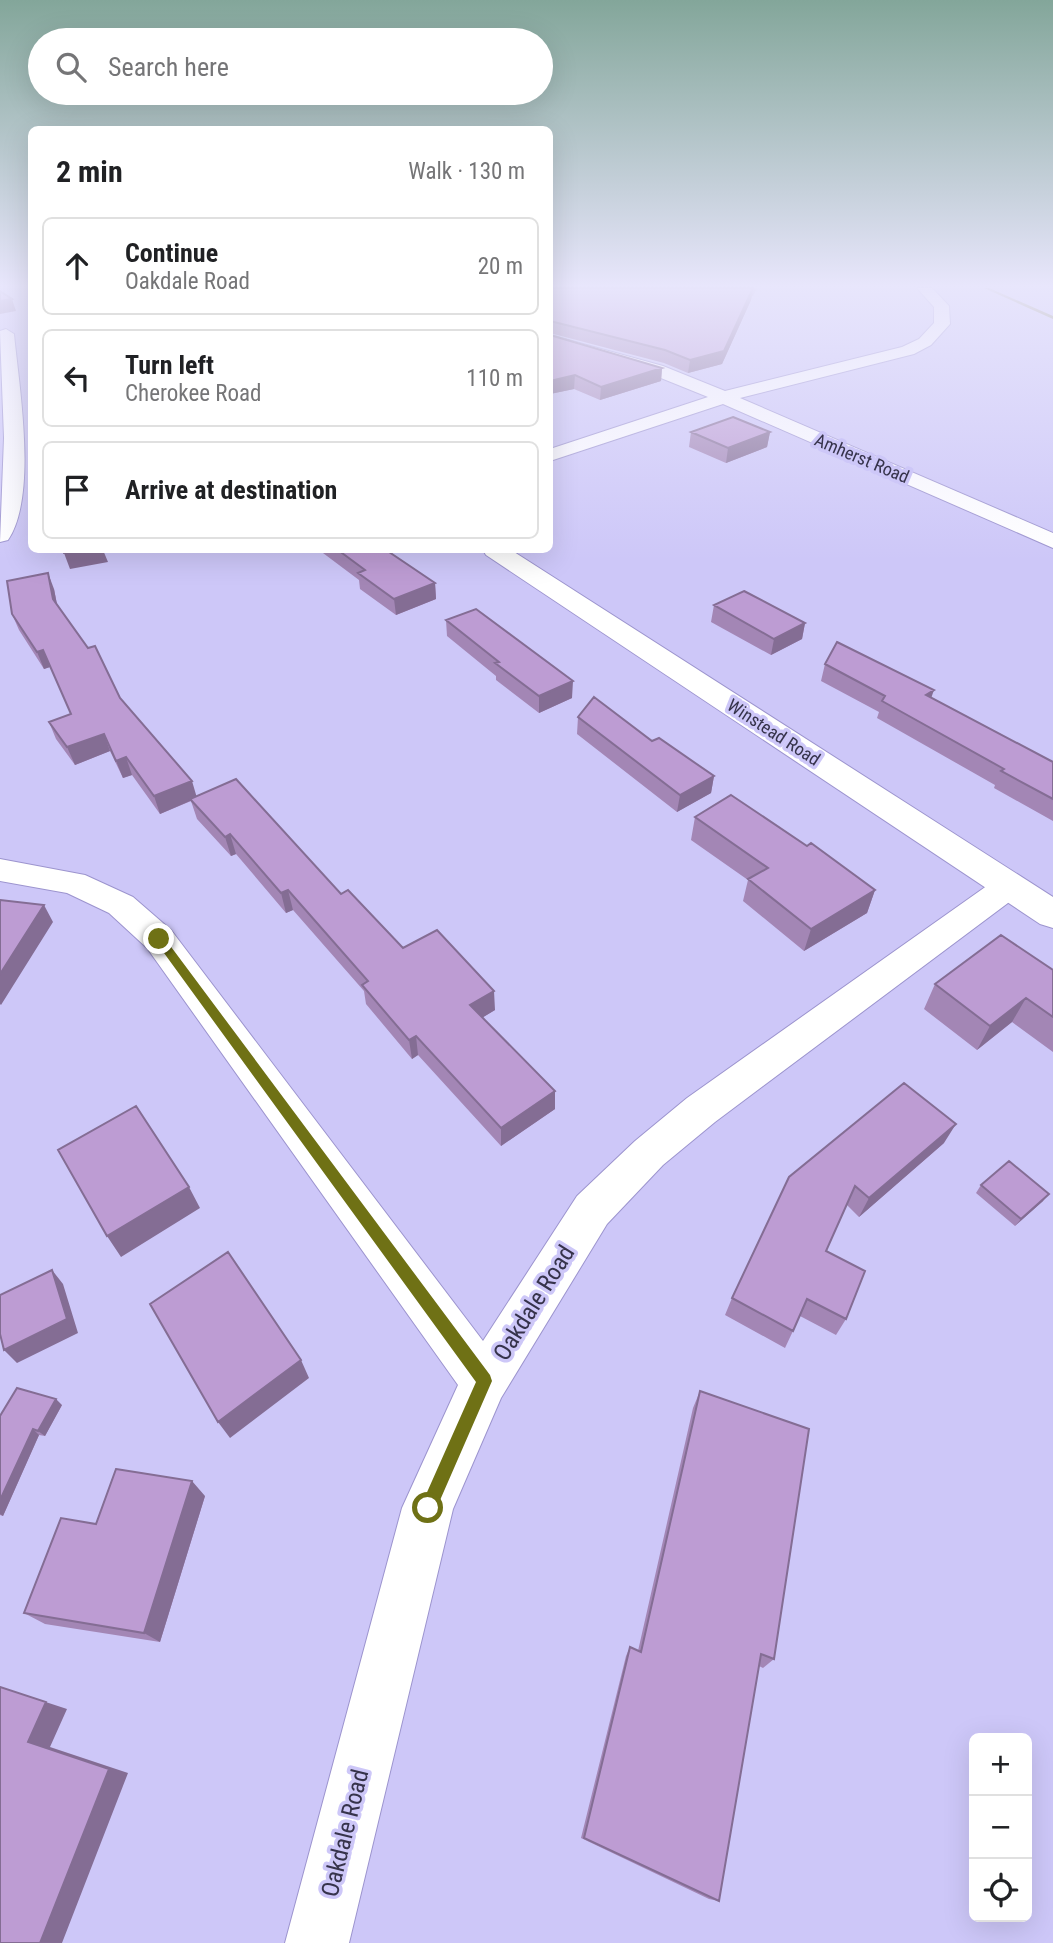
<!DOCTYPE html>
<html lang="en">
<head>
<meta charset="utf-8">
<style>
  body { margin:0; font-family:"Roboto Condensed",sans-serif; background:#f6f6f6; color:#202124 }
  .controls { position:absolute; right:21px; bottom:21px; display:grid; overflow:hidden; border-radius:10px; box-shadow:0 7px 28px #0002 }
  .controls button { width:63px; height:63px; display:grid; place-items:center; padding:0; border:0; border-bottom:2px solid #e0e0e0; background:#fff; color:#202124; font:35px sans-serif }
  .stop { position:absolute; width:21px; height:21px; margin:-16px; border:5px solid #6f7115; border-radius:50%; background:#fff }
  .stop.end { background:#6f7115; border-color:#fff; box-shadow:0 2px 7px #0008 }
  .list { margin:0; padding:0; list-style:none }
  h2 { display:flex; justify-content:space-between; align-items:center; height:91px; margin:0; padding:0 28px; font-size:30px }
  h2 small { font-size:23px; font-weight:400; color:#757577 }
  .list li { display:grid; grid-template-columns:46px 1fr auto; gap:21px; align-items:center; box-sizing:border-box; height:98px; margin:0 14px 14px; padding:0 14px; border:2px solid #e0e0e0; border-radius:10px }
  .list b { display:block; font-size:26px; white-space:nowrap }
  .list p { margin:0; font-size:23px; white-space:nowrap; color:#757577 }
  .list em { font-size:23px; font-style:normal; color:#757577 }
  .icon { flex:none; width:38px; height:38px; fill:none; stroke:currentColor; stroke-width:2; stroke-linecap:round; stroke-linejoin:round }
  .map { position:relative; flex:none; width:1053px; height:1943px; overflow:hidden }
  .search { position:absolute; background:#fff; box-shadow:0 7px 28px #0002; left:28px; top:28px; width:525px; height:77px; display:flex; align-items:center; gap:18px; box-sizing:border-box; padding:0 24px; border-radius:38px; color:#757577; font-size:26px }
  .panel { position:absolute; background:#fff; box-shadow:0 7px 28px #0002; left:28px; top:126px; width:525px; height:427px; border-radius:10px }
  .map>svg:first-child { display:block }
</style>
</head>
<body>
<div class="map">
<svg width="1053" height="1943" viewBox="0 0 1053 1943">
  <rect width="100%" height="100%" fill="#cdc7f8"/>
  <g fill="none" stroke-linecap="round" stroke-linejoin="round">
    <path fill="#737430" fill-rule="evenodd" d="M984 288H989L1053 316V319Z"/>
    <g stroke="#9c94ce" stroke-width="2">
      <path id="street" d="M917 288H932L949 306 950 324 931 345 914 354 740 398 1053 533V548L723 404 550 461V449L708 397 651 374 550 345V335L663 366 725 391 902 347 919 339 934 323V307Z
        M6 329 14 334C19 386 38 496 8 540L0 542 4 438 0 331Z
        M0 859 85 875 133 897 171 930 483 1341 577 1196 635 1141 687 1098 998 878 1009 875 1020 878 1025 886 1020 894 715 1122 663 1165 607 1224 501 1398 453 1509 349 1943H285L402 1508 458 1385 147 948 109 913 67 893 0 881Z"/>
    </g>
    <g stroke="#9c94ce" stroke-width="2">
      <path id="secondary" d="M483 550H511L1053 897V928L1040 924 486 555Z"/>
    </g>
    <use href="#street" fill="#fff" fill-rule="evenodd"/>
    <use href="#secondary" fill="#fff" fill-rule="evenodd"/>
  </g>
  <path fill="#a386b5" d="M550 288H757L753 296H752L751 300 722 364 688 373 664 363 550 333Z
    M550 335 662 368 661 381 600 400 574 389 550 394Z
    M691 432H770L767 447 726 463 689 447Z
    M319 550H387L435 583 436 599 396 615 360 589 359 580Z
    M54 589 57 604 120 698 196 797 341 894 403 948 495 1010 483 1017 555 1109 501 1146 418 1055 412 1059 366 1004 364 991 293 910 286 913 236 854 231 856 197 819 191 801 160 814 132 775 123 778 110 751 75 765 56 739 49 722 71 714 50 667 44 669 19 630 12 614Z
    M714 605 805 623 802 639 771 655 711 622Z
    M446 620 572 698 539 713 496 680V676L447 636Z
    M825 664 931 698 1053 762V821L994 788 995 785 877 718 879 712 821 681Z
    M578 717 652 741 714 776 711 793 677 812 577 734Z
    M695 817 875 890 867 913 804 951 743 901 748 880 691 840Z
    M1053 970V1052L1012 1022 977 1050 924 1009 935 984Z
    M944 1143 859 1217 847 1205 826 1251 846 1319 836 1335 800 1316 785 1348 725 1315 732 1298 789 1177Z
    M981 1185 1043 1201 1015 1226 976 1193Z
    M700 1391 774 1659 763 1668 759 1666 719 1901 709 1899 581 1838 626 1656 630 1647 638 1651 693 1408Z
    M62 1405 45 1436 39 1435 3 1516 0 1515V1416Z
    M205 1496 160 1642 45 1624 24 1613 96 1524Z"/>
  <path fill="#846d94" d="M753 288 751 300 722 364 688 373 690 360Z
    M12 299 16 311 0 314V301Z
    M662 368 661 381 600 400 601 387Z
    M575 375 574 389 550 394V381Z
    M770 432 767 447 726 463 728 448Z
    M84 550H103L108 562 70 569 64 553Z
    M48 573 54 589 59 615 53 599Z
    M435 583 436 599 396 615 394 599Z
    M805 623 802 639 771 655 774 639Z
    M43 650 50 667 44 669 37 652Z
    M573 681 572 698 539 713V696Z
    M934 690 928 707 926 695Z
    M104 734 110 751 75 765 67 747Z
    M126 757 132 775 123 778 116 761Z
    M714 776 711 793 677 812 680 795Z
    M192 781 197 798 160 814 154 796Z
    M230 834 236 854 231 856 225 837Z
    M288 890 293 910 286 913 281 893Z
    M875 890 867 913 804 951 811 929Z
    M44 905 53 922 1 1005 0 1004V974Z
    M494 991 495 1010 472 1024 470 1005Z
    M1026 998 1012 1022 977 1050 990 1026Z
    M416 1036 418 1055 412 1059 409 1040Z
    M555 1091V1109L501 1146V1128Z
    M956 1124 944 1143 859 1217 869 1198Z
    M189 1187 200 1208 121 1257 107 1236Z
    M1049 1194 1043 1201 1015 1226 1021 1219Z
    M52 1270 63 1284 78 1333 17 1363 4 1350Z
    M301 1360 309 1378 230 1438 218 1422Z
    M56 1399 62 1405 45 1436 38 1431Z
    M33 1429 39 1435 3 1516 0 1514V1500Z
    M192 1481 205 1496 160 1642 144 1633Z
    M0 1687 67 1709 50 1747 128 1773 62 1943H40L28 1742Z"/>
  <path fill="#bd9cd3" stroke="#846d94" stroke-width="2" d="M550 288H753L724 351 690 360 665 350 550 321Z
    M0 291 12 299 0 301Z
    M550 335 662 368 601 387 575 375 550 381Z
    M733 417 770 432 728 448 691 432Z
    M63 550H84L64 553Z
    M338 550H386L435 583 394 599 358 573 365 570Z
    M48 573 53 599 88 648 95 646 120 698 192 781 154 796 126 757 116 761 104 734 67 747 49 722 71 714 43 650 37 652 12 614 7 581Z
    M744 591 805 623 774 639 714 605Z
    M476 609 573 681 539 696 495 663 499 662 446 620Z
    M837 642 934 690 926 695 1053 762V799L1001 771 1004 769 882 701 885 696 825 664Z
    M594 697 652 741 659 738 714 776 680 795 578 717Z
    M236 779 341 894 348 890 403 948 437 930 494 991 470 1005 555 1091 501 1128 416 1036 409 1040 362 985 368 981 288 890 281 893 230 834 225 837 190 799Z
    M731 795 807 846 811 843 875 890 811 929 748 879 768 868 695 817Z
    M0 900 44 905 0 974Z
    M1001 935 1053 970V1017L1026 998 990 1026 935 984Z
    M904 1083 956 1124 869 1198 855 1186 826 1251 865 1271 846 1319 807 1299 793 1331 732 1298 789 1177Z
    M136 1106 189 1187 107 1236 58 1150Z
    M1009 1161 1049 1194 1021 1219 981 1185Z
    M228 1252 301 1360 218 1422 150 1304Z
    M52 1270 67 1319 4 1350 0 1334V1295Z
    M17 1388 56 1399 38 1431 33 1429 0 1500V1416Z
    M700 1391 809 1429 774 1659 761 1654 719 1901 584 1838 630 1647 641 1652Z
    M116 1469 192 1481 144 1633 24 1613 61 1518 96 1524Z
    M0 1687 46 1702 28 1742 109 1769 40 1943H0Z"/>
  <linearGradient id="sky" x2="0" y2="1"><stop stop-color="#83a69a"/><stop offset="0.51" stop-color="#e8e6fc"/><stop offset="1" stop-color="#e8e6fc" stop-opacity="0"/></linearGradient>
  <rect width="1053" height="560" fill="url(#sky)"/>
  <path fill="#6f7115" d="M159 935 163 936 490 1375 492 1381 434 1514 428 1516 422 1514 420 1508 476 1382 156 942V936Z"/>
  <g text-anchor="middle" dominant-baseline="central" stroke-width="7" stroke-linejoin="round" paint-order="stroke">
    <g font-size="18" fill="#36334b" stroke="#cdc7f8">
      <text transform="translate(862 458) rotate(23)">Amherst Road</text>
      <text transform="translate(774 732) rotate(33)">Winstead Road</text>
    </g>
    <g font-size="24" fill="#36334b" stroke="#cdc7f8">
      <text transform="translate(534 1303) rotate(-58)">Oakdale Road</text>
      <text transform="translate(345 1833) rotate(-76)">Oakdale Road</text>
    </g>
  </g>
</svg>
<div class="controls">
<button>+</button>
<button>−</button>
<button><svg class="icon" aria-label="locate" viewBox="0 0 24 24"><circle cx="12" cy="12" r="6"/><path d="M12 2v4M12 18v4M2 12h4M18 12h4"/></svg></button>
</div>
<div class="stop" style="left:428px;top:1508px"></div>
<div class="stop end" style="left:159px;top:939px"></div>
<div class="search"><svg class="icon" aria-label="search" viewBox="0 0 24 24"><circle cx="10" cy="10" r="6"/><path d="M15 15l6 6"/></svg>Search here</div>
<section class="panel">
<h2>2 min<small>Walk · 130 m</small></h2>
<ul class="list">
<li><svg class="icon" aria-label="ahead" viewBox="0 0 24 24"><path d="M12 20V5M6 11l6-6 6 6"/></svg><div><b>Continue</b><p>Oakdale Road</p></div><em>20 m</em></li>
<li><svg class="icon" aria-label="left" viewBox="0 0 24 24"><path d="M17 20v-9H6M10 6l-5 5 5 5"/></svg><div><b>Turn left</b><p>Cherokee Road</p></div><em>110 m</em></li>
<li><svg class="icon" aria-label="arrive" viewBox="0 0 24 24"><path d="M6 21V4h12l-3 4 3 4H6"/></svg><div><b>Arrive at destination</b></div></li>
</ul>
</section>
</div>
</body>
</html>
